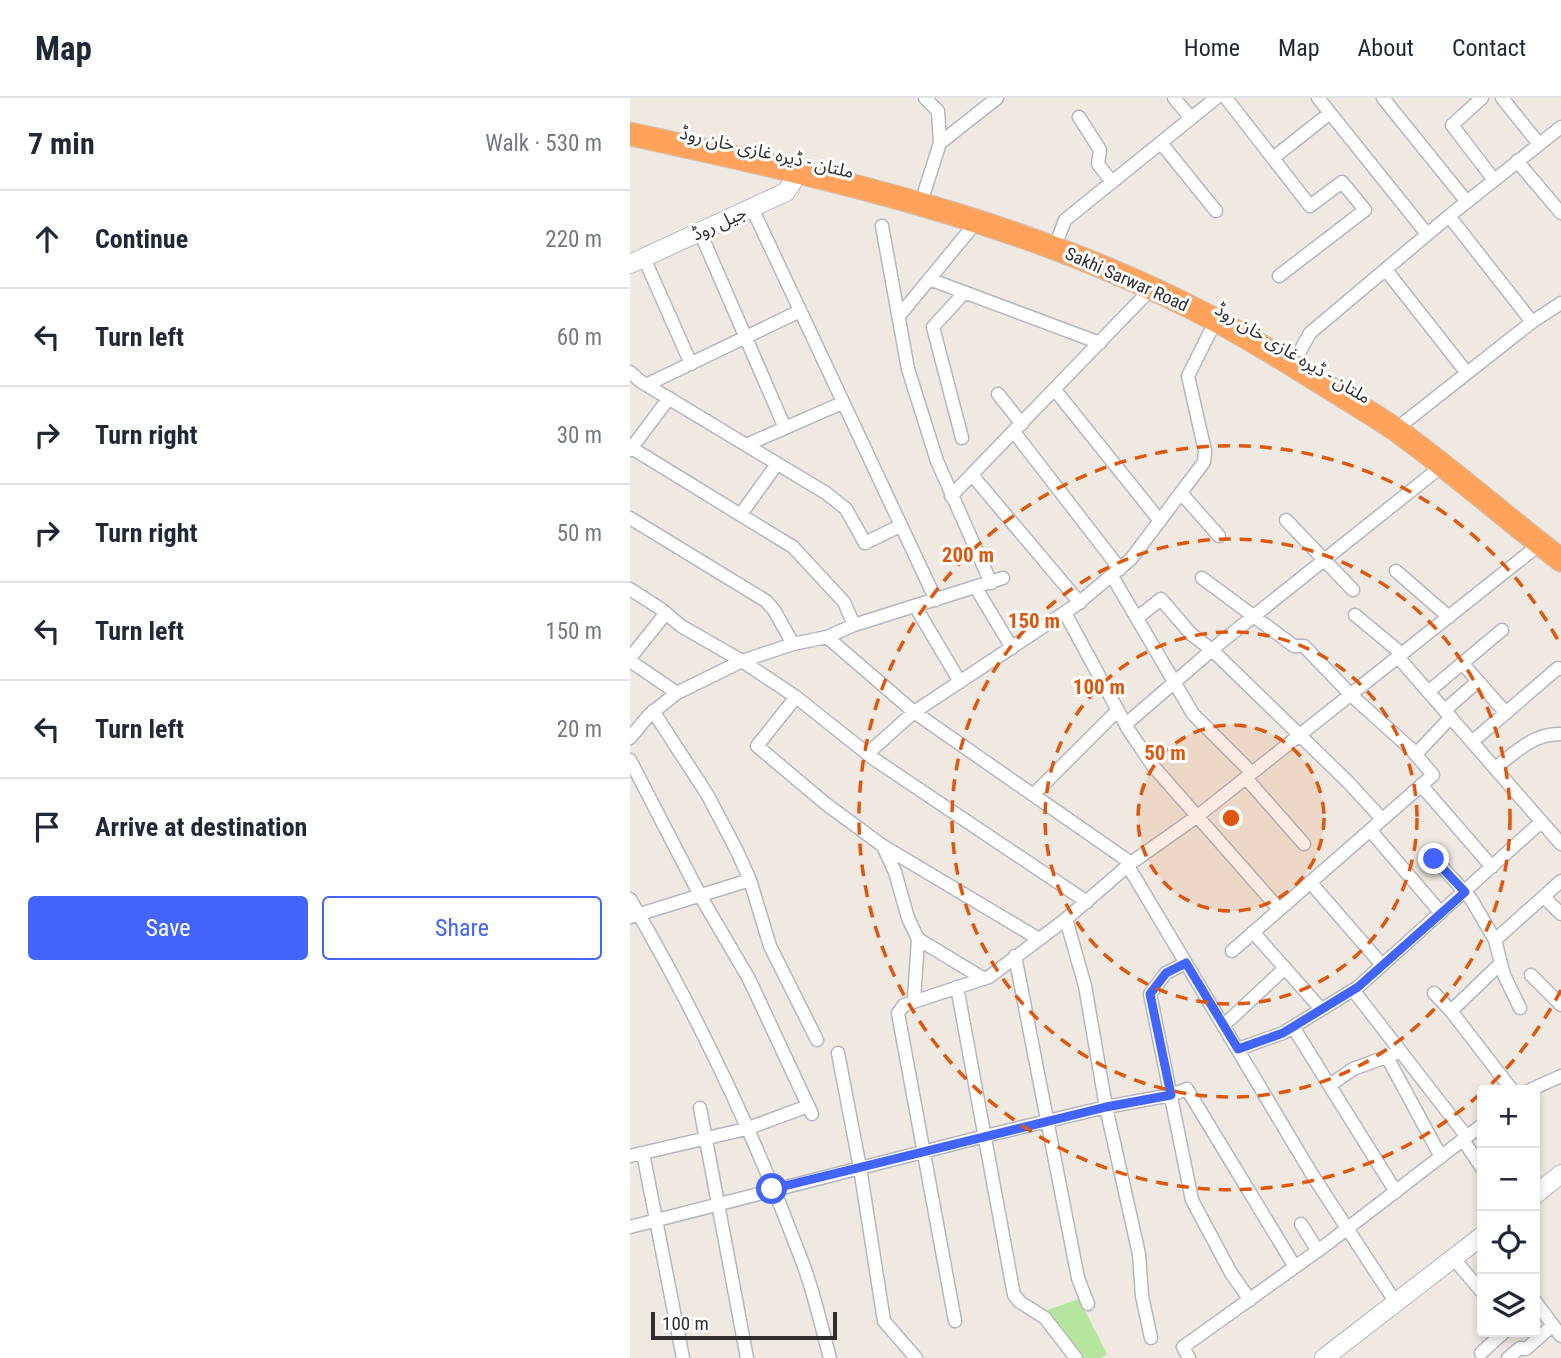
<!DOCTYPE html>
<html lang="en">
<head>
<meta charset="utf-8">
<style>
  body { margin:0; font-family:"Roboto Condensed","Noto Sans Arabic",sans-serif; background:#f2f2f3; color:#1f2937 }
  .controls { position:absolute; right:21px; bottom:21px; display:grid; overflow:hidden; border-radius:7px; box-shadow:0 4px 10px #0003 }
  .controls button { width:63px; height:63px; display:grid; place-items:center; padding:0; border:0; border-bottom:2px solid #e0e1e3; background:#fff; color:#1f2937; font:35px sans-serif }
  .scale { position:absolute; left:21px; bottom:18px; width:186px; box-sizing:border-box; padding-left:7px; border:4px solid #2e2e2e; border-top:0; font-size:19px; line-height:24px; white-space:nowrap; color:#2e2e2e; -webkit-text-stroke:5px #fff; paint-order:stroke }
  .stop { position:absolute; width:21px; height:21px; margin:-16px; border:5px solid #4264fb; border-radius:50%; background:#fff }
  .stop.end { background:#4264fb; border-color:#fff; box-shadow:0 2px 7px #0008 }
  .list { margin:0; padding:0; list-style:none }
  h2 { display:flex; justify-content:space-between; align-items:center; height:91px; margin:0; padding:0 28px; font-size:30px }
  h2 small { font-size:23px; font-weight:400; color:#747a83 }
  .list li { display:grid; grid-template-columns:46px 1fr auto; gap:21px; align-items:center; box-sizing:border-box; height:98px; padding:0 28px; border-top:2px solid #e0e1e3 }
  .list b { display:block; font-size:26px; white-space:nowrap }
  .list em { font-size:23px; font-style:normal; color:#747a83 }
  .actions { display:flex; gap:14px; padding:21px 28px }
  .actions a { flex:1; padding:16px 0; border:2px solid #4264fb; border-radius:7px; text-align:center; font-size:24px; color:#4264fb }
  .actions .main { background:#4264fb; color:#fff }
  .icon { flex:none; width:38px; height:38px; fill:none; stroke:currentColor; stroke-width:2; stroke-linecap:round; stroke-linejoin:round }
  .map { position:relative; flex:none; width:931px; height:1260px; overflow:hidden }
  header { display:flex; align-items:center; gap:42px; box-sizing:border-box; height:98px; padding:0 35px; background:#fff; border-bottom:2px solid #e0e1e3 }
  header strong { font-size:33px }
  nav { display:flex; gap:38px; margin-inline-start:auto; font-size:24px }
  main { display:flex }
  aside { flex:1; background:#fff }
  .map>svg:first-child { display:block }
</style>
</head>
<body>
<header>
<strong>Map</strong>
<nav><a>Home</a><a>Map</a><a>About</a><a>Contact</a></nav>
</header>
<main>
<aside>
<h2>7 min<small>Walk · 530 m</small></h2>
<ul class="list">
<li><svg class="icon" aria-label="ahead" viewBox="0 0 24 24"><path d="M12 20V5M6 11l6-6 6 6"/></svg><div><b>Continue</b></div><em>220 m</em></li>
<li><svg class="icon" aria-label="left" viewBox="0 0 24 24"><path d="M17 20v-9H6M10 6l-5 5 5 5"/></svg><div><b>Turn left</b></div><em>60 m</em></li>
<li><svg class="icon" aria-label="right" viewBox="0 0 24 24"><path d="M7 20v-9h11M14 6l5 5-5 5"/></svg><div><b>Turn right</b></div><em>30 m</em></li>
<li><svg class="icon" aria-label="right" viewBox="0 0 24 24"><path d="M7 20v-9h11M14 6l5 5-5 5"/></svg><div><b>Turn right</b></div><em>50 m</em></li>
<li><svg class="icon" aria-label="left" viewBox="0 0 24 24"><path d="M17 20v-9H6M10 6l-5 5 5 5"/></svg><div><b>Turn left</b></div><em>150 m</em></li>
<li><svg class="icon" aria-label="left" viewBox="0 0 24 24"><path d="M17 20v-9H6M10 6l-5 5 5 5"/></svg><div><b>Turn left</b></div><em>20 m</em></li>
<li><svg class="icon" aria-label="arrive" viewBox="0 0 24 24"><path d="M6 21V4h12l-3 4 3 4H6"/></svg><div><b>Arrive at destination</b></div></li>
</ul>
<div class="actions"><a class="main">Save</a><a>Share</a></div>
</aside>
<div class="map">
<svg width="931" height="1260" viewBox="0 0 931 1260">
  <rect width="100%" height="100%" fill="#efe9e1"/>
  <path fill="#b6e59e" d="M449 1201 477 1256 471 1260H452L415 1213Z"/>
  <g fill="none" stroke-linecap="round" stroke-linejoin="round">
    <g stroke="#b4b7c1" stroke-width="15">
      <path id="street" d="M544 0 561 20
        M596 0 680 108 712 84 735 112 649 178
        M688 0 797 136
        M753 0 837 104
        M852 0 822 27 864 82
        M872 0 909 46
        M449 19 470 52 468 66 482 84
        M310 45 367 0
        M531 45 586 113
        M643 60 700 15
        M887 63 931 115
        M295 92 310 45 308 13 295 0
        M122 110 306 502
        M819 118 902 224
        M252 128 278 271 307 363 361 485
        M70 134 155 330
        M429 138 435 122 586 0
        M14 160 61 266
        M756 172 837 275
        M299 181 470 245
        M269 218 348 122
        M669 255 680 235 819 118 931 29
        M0 274 10 283 196 395 216 411 235 445 270 428
        M16 287 170 213
        M425 292 530 423
        M368 296 392 326
        M384 334 490 471
        M768 334 775 324 902 224 931 205
        M332 340 303 229 334 195
        M116 347 212 305
        M0 349 163 449 214 504 224 527
        M0 352 39 300
        M342 377 450 505
        M551 395 589 438
        M321 398 522 190
        M111 416 147 366
        M0 420 136 503 144 512 163 546
        M656 422 723 492
        M766 473 819 519
        M482 478 563 616 622 675
        M572 480 664 548H674L721 597 781 651 803 677 602 853
        M346 490 382 550
        M0 491 31 511 51 528 112 563 166 599 244 661 457 804
        M285 508 330 584
        M435 515 498 631 523 668 649 811
        M725 517 772 556
        M507 520 531 501 561 536 582 552 718 684 752 721
        M197 539 284 614 501 765
        M768 559 931 746
        M0 560 36 515
        M0 563 47 595
        M832 565 876 615
        M798 594 872 532
        M166 599 127 648 196 706 253 748 409 841
        M815 612 847 584
        M23 613 77 696 107 753 120 782 140 848 187 942
        M496 626 590 545 812 368
        M0 640 19 617 47 595 112 563 163 546 197 539 224 527 373 480
        M843 643 928 570 931 571
        M237 656 284 614 446 507 501 461 574 364 575 353 558 278 586 222
        M786 656 821 619
        M0 662 71 799 119 881 182 1016
        M865 670C886 654 904 635 931 636
        M616 680 674 746
        M791 687 862 769
        M403 697 488 612
        M740 732 811 815
        M253 748 265 774 278 820 288 841 284 902
        M805 761 841 801 865 842 874 877 890 910
        M498 768 683 1078 766 1205
        M680 784 752 867
        M914 799 931 816
        M0 801C67 916 125 1038 172 1163 184 1194 191 1228 200 1260
        M0 819 120 782
        M436 821 455 888 476 1009 509 1156 512 1198 521 1240
        M623 834 691 911
        M288 841 354 881
        M865 842 931 783
        M385 858 448 1180 458 1206
        M556 865 536 875 520 896 562 1102 601 1175 620 1202
        M901 877 931 907
        M327 889 384 1197 390 1204 415 1220 446 1260
        M723 892 837 1039
        M804 895 821 913 882 992
        M821 913 871 865
        M594 927 655 870
        M663 929 766 1094
        M608 951 653 935 728 889 911 724
        M208 955 230 1070 254 1223 286 1260
        M757 959 811 1059
        M700 987 723 971 764 956
        M900 992 931 978
        M70 1010 117 1260
        M833 1042 852 1070
        M13 1055 53 1260
        M0 1058 116 1031 178 1008
        M671 1126 688 1153
        M0 1129 355 1038 476 1009 541 997 557 991 665 1169
        M824 1161 852 1194
        M905 1203 931 1238
        M325 1223 270 926 268 915 274 907 359 879 436 821 501 765 569 717 910 446
        M851 1255 874 1234
        M559 1260 553 1249 697 1146 852 1027
        M878 1260 890 1250 896 1251 923 1227"/>
    </g>
    <g stroke="#b4b7c1" stroke-width="20">
      <path id="secondary" d="M0 166 156 94 164 82 166 72
        M905 1097 931 1076
        M694 1260 852 1138"/>
    </g>
    <g stroke="#c9c9c9" stroke-width="25">
      <path id="highway" d="M0 36C197 79 393 122 574 216 619 239 663 267 706 294 727 307 749 320 769 334 824 374 876 420 931 462"/>
    </g>
    <use href="#street" stroke="#fff" stroke-width="12"/>
    <use href="#secondary" stroke="#fff" stroke-width="18"/>
    <use href="#highway" stroke="#ffa35c" stroke-width="23"/>
  </g>
  <g fill="none" stroke-linecap="round" stroke-linejoin="round">
    <path stroke="#4264fb" stroke-width="9" d="M142 1091 476 1009 541 997 520 896 536 875 556 865 608 951 653 935 728 889 835 794 804 761"/>
  </g>
  <circle cx="601" cy="720" r="93" fill="#df570e" fill-opacity=".12"/>
  <g fill="none" stroke="#df570e" stroke-width="3.5" stroke-dasharray="12 9">
    <circle cx="601" cy="720" r="93"/>
    <circle cx="601" cy="720" r="186"/>
    <circle cx="601" cy="720" r="279"/>
    <path d="M931 892A372 372 0 0 1 855 992M850 996A372 372 0 1 1 931 548"/>
  </g>
  <g text-anchor="middle" dominant-baseline="central" stroke-width="6" stroke-linejoin="round" paint-order="stroke">
    <g font-size="18" fill="#2e2e2e" stroke="#fff">
      <text transform="translate(137 54) rotate(13)">ملتان - ڈیرہ غازی خان روڈ</text>
      <text transform="translate(89 125) rotate(-25)">جیل روڈ</text>
      <text transform="translate(497 181) rotate(24)">Sakhi Sarwar Road</text>
      <text transform="translate(663 255) rotate(31)">ملتان - ڈیرہ غازی خان روڈ</text>
    </g>
  </g>
  <circle cx="601" cy="720" r="10" fill="#df570e" stroke="#fff" stroke-width="3.5"/>
  <g font-size="21" text-anchor="middle" font-weight="bold" fill="#df570e" stroke="#fff" stroke-width="6" stroke-linejoin="round" paint-order="stroke">
    <text x="338" y="464">200 m</text>
    <text x="404" y="530">150 m</text>
    <text x="469" y="596">100 m</text>
    <text x="535" y="662">50 m</text>
  </g>
</svg>
<div class="controls">
<button>+</button>
<button>−</button>
<button><svg class="icon" aria-label="locate" viewBox="0 0 24 24"><circle cx="12" cy="12" r="6"/><path d="M12 2v4M12 18v4M2 12h4M18 12h4"/></svg></button>
<button><svg class="icon" aria-label="layers" viewBox="0 0 24 24"><path d="M12 4l9 5-9 5-9-5zM3 14l9 5 9-5"/></svg></button>
</div>
<div class="scale">100 m</div>
<div class="stop" style="left:142px;top:1091px"></div>
<div class="stop end" style="left:804px;top:761px"></div>
</div>
</main>
</body>
</html>
